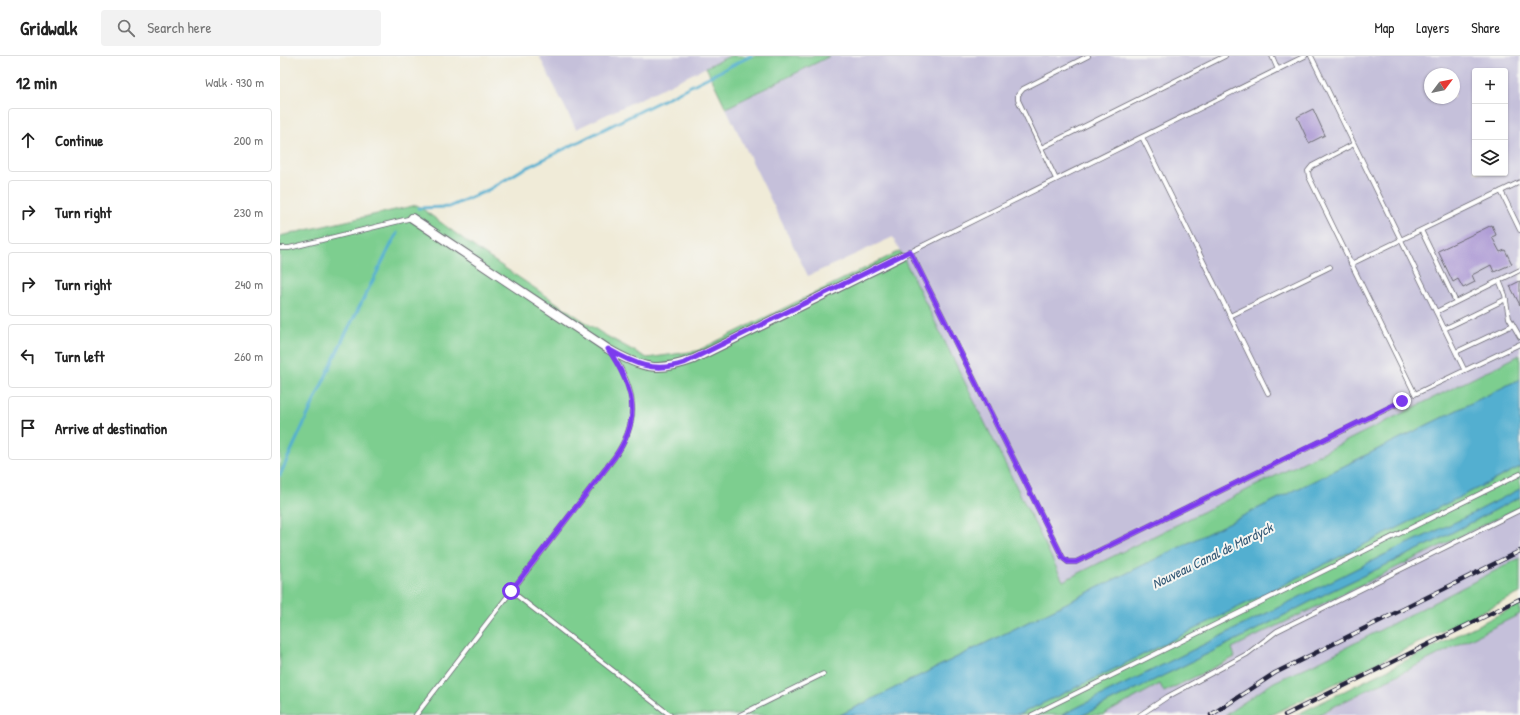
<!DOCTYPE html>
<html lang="en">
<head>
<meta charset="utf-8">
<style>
  body { margin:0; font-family:"Patrick Hand",sans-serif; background:#f2f2f2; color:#222 }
  .controls { position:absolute; right:12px; top:12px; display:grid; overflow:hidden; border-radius:4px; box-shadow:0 1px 3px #0004 }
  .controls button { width:36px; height:36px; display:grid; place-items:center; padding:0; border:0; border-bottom:1px solid #e0e0e0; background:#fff; color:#222; font:20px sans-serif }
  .compass { position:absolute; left:1144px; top:12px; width:36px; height:36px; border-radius:50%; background:#fff; box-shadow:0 1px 3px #0004; rotate:58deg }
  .stop { position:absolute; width:12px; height:12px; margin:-9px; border:3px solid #7c3aed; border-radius:50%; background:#fff }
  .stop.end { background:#7c3aed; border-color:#fff; box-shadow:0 1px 4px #0008 }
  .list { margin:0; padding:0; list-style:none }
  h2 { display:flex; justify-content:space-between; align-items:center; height:52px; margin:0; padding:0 16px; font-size:17px }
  h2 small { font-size:13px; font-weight:400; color:#767676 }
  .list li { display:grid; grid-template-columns:26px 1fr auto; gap:12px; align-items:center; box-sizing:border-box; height:64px; margin:0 8px 8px; padding:0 8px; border:1px solid #e0e0e0; border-radius:4px }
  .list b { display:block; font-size:15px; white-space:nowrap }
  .list em { font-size:13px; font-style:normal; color:#767676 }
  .icon { flex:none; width:22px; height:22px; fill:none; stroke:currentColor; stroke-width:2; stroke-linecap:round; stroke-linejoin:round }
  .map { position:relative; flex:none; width:1240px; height:659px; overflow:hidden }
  header { display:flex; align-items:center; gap:24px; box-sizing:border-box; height:56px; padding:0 20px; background:#fff; border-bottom:1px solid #e0e0e0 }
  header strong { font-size:19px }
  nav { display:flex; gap:22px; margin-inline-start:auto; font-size:14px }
  .search { width:280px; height:36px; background:#f2f2f2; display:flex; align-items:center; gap:10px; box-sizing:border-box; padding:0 14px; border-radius:4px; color:#767676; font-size:15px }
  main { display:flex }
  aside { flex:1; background:#fff }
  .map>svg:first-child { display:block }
</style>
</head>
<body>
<header>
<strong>Gridwalk</strong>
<div class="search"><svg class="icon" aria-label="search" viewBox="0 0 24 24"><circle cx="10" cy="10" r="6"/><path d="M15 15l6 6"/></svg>Search here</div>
<nav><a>Map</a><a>Layers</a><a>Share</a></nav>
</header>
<main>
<aside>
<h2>12 min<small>Walk · 930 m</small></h2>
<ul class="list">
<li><svg class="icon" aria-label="ahead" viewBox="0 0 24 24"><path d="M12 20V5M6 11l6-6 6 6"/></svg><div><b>Continue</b></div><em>200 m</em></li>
<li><svg class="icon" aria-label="right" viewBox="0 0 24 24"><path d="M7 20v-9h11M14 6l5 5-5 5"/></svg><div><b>Turn right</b></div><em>230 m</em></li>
<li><svg class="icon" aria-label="right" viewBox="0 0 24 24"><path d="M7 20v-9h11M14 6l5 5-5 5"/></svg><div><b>Turn right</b></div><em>240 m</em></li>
<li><svg class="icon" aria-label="left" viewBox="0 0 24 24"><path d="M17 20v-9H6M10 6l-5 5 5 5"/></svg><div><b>Turn left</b></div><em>260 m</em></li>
<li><svg class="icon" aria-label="arrive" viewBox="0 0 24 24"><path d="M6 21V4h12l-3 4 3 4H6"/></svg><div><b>Arrive at destination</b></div></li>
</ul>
</aside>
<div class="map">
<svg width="1240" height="659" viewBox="0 0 1240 659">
  <rect width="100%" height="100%" fill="#f6f6f2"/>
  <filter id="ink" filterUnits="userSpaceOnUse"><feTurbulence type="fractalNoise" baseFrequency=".025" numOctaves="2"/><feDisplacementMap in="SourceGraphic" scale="8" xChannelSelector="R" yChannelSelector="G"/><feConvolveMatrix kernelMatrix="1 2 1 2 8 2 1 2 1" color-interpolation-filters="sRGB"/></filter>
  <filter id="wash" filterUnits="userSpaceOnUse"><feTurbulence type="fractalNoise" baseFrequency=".012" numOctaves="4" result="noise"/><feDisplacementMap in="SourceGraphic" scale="16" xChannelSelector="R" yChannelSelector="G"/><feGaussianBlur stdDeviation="0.9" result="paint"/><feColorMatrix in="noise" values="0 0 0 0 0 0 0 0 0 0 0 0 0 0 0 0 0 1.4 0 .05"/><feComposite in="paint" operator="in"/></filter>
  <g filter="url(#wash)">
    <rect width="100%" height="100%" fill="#f0ebd8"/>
    <path fill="#c5c0da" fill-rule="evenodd" d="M259 0H450L296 73Z
      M550 0H1240V299L783 525 613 181 528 220 446 52ZM1195 15H1225V117H1195ZM1150 18H1174V42H1150Z
      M1240 451V502L1038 606 994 626 945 659H823L880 628 885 636 955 602 951 592Z
      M1240 558V659H1038L1197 579Z"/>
    <path fill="#7dce8f" stroke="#507865" d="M450 0H550L446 52 426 11Z
      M137 149 201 196 323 278 367 302 417 295 620 195 783 525 1240 299V323L560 659H0V180Z
      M1240 411V433L1180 464 1112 495 782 659H738L820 620Z
      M1240 441V451L952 592 955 601 884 636 880 628 823 659H803L964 580 1049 536 1152 487Z
      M1240 502V537L991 659H945L994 626 1038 606Z
      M1240 548V558L1049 653 1038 659H1016Z"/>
    <path fill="#52afd0" stroke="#3a6886" d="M1240 323V411L820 620 738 659H560Z
      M1240 433V441L1152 487 1049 536 964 580 803 659H782L1112 495 1180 464Z"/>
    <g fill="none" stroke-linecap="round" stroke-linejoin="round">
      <path stroke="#52afd0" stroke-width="3" d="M138 152 169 151 208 134 240 115 471 0
        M0 419 63 283 117 177"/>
    </g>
    <g id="blocks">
      <path fill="#af9cd5" d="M1033 53 1045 79 1029 87 1017 61Z
        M1212 169 1216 179 1212 181 1220 196 1225 194 1232 208 1214 216 1211 209 1192 219 1195 226 1183 232 1178 223 1173 226 1158 195Z
        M1240 225V249L1230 230Z"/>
    </g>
  </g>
  <g filter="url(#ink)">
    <use href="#blocks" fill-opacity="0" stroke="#6a6872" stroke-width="1"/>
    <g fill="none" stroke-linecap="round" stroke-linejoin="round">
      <g stroke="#6a6872" stroke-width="5.5">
        <path id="lane" d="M992 0 998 14
          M1031 0 1184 313
          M862 81 988 337
          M1074 88 1032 110 1028 115 1029 121 1135 338 1240 288
          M761 92 945 0
          M776 123 738 44V39L743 33 808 0
          M1221 135 1240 174
          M1141 174 1176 246
          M0 192H9L132 162
          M630 195 783 502 788 506H796L1123 345
          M622 200 1025 0
          M1071 208 1240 126
          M1219 224 1225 239 1229 262 1240 281
          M1156 256 1240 214
          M950 260 1050 211
          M1164 273 1226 243
          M1176 296 1233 269
          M231 535 390 659
          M136 659 334 402C361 364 356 334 331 296
          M460 659 543 618
          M752 659 1240 418
          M860 659 887 641 967 598 997 575 1240 454"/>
      </g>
      <g stroke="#6a6872" stroke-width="10">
        <path id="street" d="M132 162 328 293C361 312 378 317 414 303L622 200"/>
      </g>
      <use href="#lane" stroke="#fff" stroke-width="4"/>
      <use href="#street" stroke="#fff" stroke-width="8"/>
      <g stroke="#22223b" stroke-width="4.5">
        <path id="rail" d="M931 659 995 617 1240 495
          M1005 659 1240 543"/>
      </g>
      <use href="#rail" stroke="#f6f6f2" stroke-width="3" stroke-dasharray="9" stroke-linecap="butt"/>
    </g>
  </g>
  <g fill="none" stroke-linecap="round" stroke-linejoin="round" filter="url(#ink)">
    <path stroke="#7c3aed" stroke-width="5" d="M231 535 334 402C363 362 354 332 328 293 354 308 374 317 404 307L630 195 783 502 788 506H796L1122 345"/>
  </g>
  <g text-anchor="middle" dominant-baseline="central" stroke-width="4" stroke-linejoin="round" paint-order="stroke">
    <g font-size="14" font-style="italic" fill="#355a77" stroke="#f6f6f2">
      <text transform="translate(932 499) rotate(-26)">Nouveau Canal de Mardyck</text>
    </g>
  </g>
</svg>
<div class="controls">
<button>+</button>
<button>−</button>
<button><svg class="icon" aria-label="layers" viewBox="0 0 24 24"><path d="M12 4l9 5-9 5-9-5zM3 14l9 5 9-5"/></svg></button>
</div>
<svg class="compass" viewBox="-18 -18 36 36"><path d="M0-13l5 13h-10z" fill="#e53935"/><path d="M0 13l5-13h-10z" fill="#767676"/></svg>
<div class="stop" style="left:231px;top:535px"></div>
<div class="stop end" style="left:1122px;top:345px"></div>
</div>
</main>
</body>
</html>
